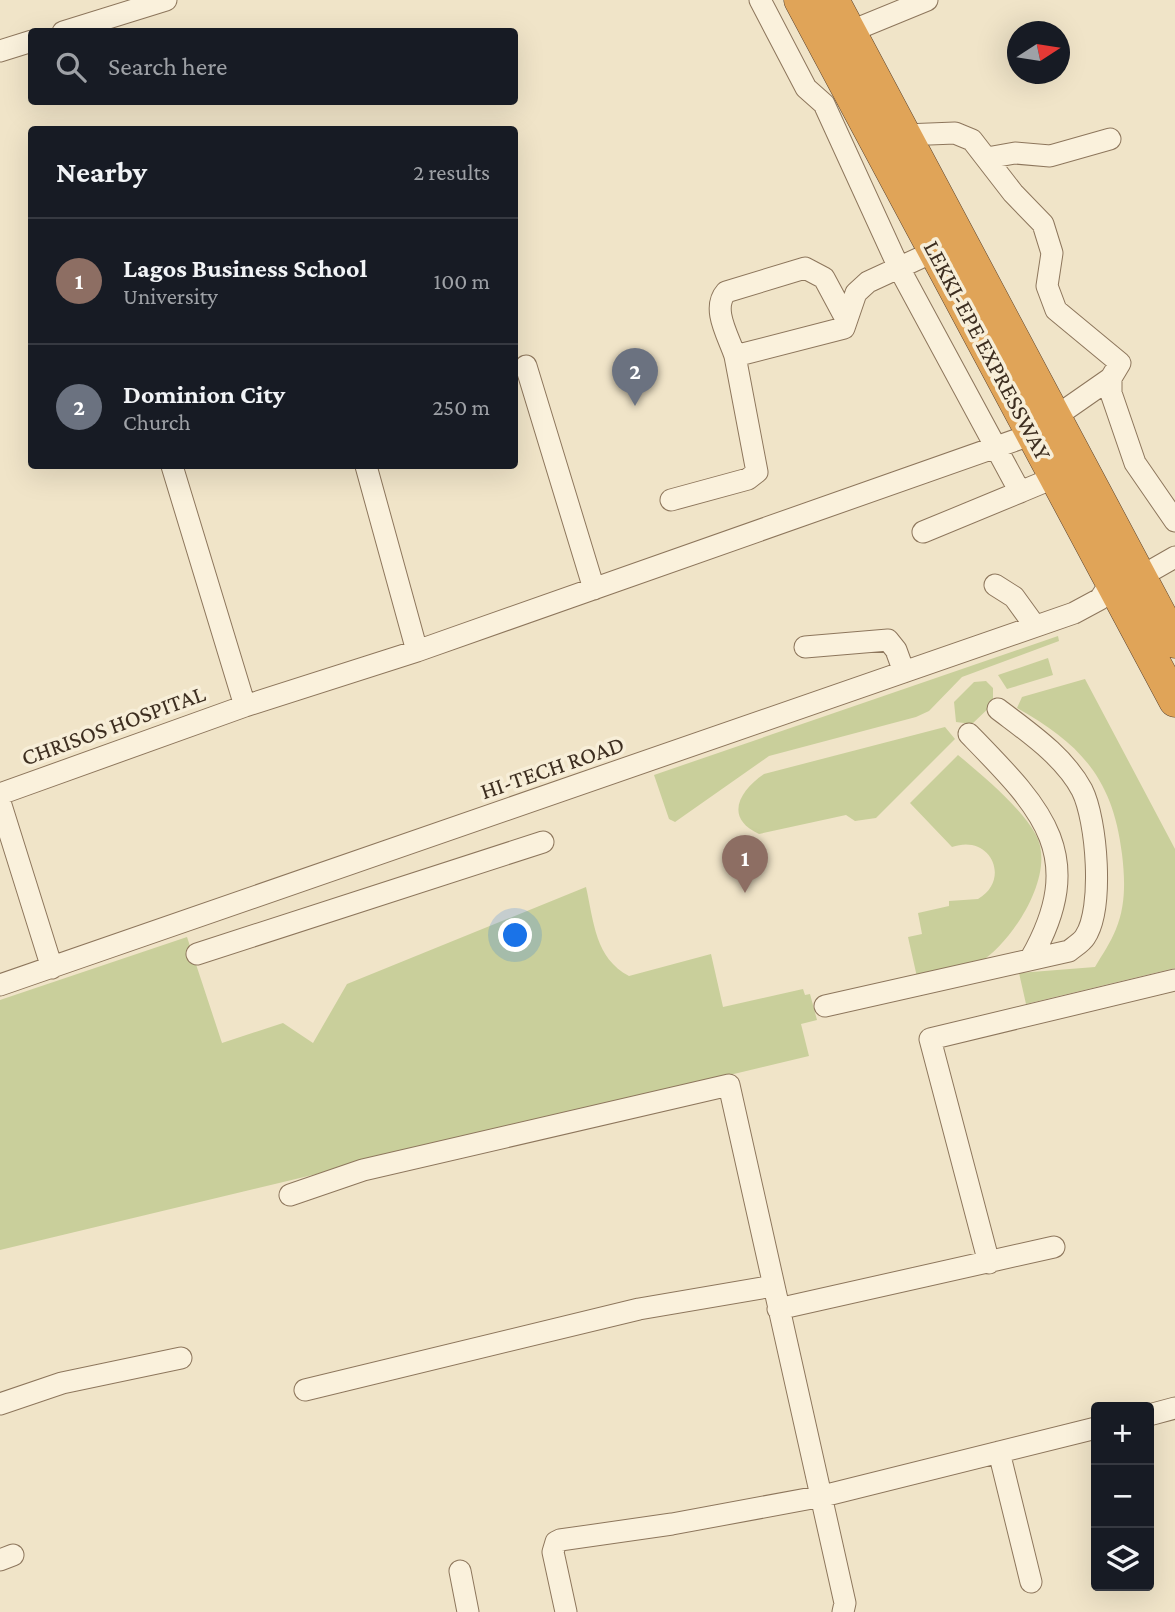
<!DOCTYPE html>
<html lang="en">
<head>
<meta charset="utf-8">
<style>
  body { margin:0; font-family:"Crimson Pro",serif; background:#242831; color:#f1f3f6 }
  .controls { position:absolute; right:21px; bottom:21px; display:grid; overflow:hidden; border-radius:7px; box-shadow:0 7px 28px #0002 }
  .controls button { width:63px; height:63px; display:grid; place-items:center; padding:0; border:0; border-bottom:2px solid #363941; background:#171b24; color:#f1f3f6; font:35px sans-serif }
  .compass { position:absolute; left:1007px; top:21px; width:63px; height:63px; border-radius:50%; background:#171b24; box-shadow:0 7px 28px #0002; rotate:78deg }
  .you { position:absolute; left:516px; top:936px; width:24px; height:24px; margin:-18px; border:5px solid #fff; border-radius:50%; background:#1a73e8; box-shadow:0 0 0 10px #1a73e833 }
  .badge { display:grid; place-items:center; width:46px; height:46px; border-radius:50%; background:#d93025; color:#fff; font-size:23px; font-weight:700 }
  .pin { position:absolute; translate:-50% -58px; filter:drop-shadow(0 2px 4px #0008) }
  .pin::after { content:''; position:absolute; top:37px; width:24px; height:21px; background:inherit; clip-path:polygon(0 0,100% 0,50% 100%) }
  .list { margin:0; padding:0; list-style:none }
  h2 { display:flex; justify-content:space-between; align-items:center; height:91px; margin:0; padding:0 28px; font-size:30px }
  h2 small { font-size:23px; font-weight:400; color:#9ea1a6 }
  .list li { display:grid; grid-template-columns:46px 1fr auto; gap:21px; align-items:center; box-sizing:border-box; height:126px; padding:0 28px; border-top:2px solid #363941 }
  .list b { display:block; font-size:26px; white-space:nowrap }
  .list p { margin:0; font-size:23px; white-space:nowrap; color:#9ea1a6 }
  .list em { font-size:23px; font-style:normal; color:#9ea1a6 }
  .icon { flex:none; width:38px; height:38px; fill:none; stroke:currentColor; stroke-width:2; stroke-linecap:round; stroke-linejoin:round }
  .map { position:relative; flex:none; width:1175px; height:1612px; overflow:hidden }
  .search { position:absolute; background:#171b24; box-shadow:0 7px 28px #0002; left:28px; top:28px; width:490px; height:77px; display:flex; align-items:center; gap:18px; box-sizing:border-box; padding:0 24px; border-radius:7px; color:#9ea1a6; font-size:26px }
  .panel { position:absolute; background:#171b24; box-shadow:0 7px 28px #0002; left:28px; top:126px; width:490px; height:343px; border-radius:7px }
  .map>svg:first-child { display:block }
</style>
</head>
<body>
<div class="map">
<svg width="1175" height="1612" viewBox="0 0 1175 1612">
  <rect width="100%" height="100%" fill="#f0e4c8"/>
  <path fill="#c9cf9b" d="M1058 636 1059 641 962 677 929 711 916 717 769 756 675 822 669 819 654 775Z
    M1048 658 1053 675 1007 689 998 675Z
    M1085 679 1175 849V968L1026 1004 1019 973 1095 967C1102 955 1111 942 1116 929 1126 905 1125 879 1122 854 1113 779 1081 744 1017 708L1022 697Z
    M986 681 993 688V704L972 724 956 722 954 702 974 682Z
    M945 727 955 739 876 818 855 821 846 815 759 834C724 818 739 791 764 774Z
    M958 755C981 774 1022 808 1036 835 1057 874 1012 943 979 963 967 971 932 974 917 977L908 937 922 934 918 913 949 906V901L978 899C1012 879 990 833 952 847L910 803Z
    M586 887C594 922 595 958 629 976L711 954 723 1007 803 989 805 995 810 994 817 1020 801 1024 809 1056 0 1250V1000L187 937 222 1043 283 1023 313 1043 347 984Z"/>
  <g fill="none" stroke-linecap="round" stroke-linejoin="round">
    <g stroke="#8d765c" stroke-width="23">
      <path id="minor" d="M760 0 806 88 824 104 899 268 1020 492 1056 477
        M63 32 166 0
        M849 32 927 0
        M0 51 32 41
        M904 135 955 133 972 140 1013 193 1043 224 1052 253 1047 286 1056 310 1120 363 1111 378V393L1135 463 1175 521
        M987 158 1015 153 1050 156 1110 139
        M846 319 824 278 805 268 726 292C711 309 729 337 735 356L844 328 856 293 868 282 935 251
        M526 366 594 589
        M1055 417 1111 378
        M172 466 245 706 417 651 1033 434
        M366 466 417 651
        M671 500 748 479 757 472 735 356
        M923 532 1020 492
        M1140 577 1175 557
        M995 585 1014 597 1035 626
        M805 647 888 640 896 650 904 672
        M969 734C1040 807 1090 854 1031 958
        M0 794 245 706
        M0 802 52 968
        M197 954 543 842
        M0 985 1074 613 1100 599 1111 582
        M825 1006 1069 951C1074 947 1082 942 1085 937 1104 909 1097 820 1082 790 1064 756 1028 732 998 709
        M290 1195 363 1170 729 1085 845 1603 843 1612
        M989 1263 930 1039 1175 980
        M778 1309 1054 1247
        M305 1390 639 1309 773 1286
        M0 1404 62 1383 181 1358
        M1149 1415 1175 1408
        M999 1452 1031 1582
        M0 1560 13 1555
        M460 1571 468 1612
        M566 1612 553 1552 556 1542 560 1540 672 1524 823 1496 1096 1428"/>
    </g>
    <g stroke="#5b4430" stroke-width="33">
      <path id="highway" d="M800 0 1175 701
        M833 0 1175 642"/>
    </g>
    <use href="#minor" stroke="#faf1dc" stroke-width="21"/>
    <use href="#highway" stroke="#e0a458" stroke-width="32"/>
  </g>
  <g text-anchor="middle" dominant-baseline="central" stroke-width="7" stroke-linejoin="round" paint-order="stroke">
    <g font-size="24" fill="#3d2e20" stroke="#f7eed8">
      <text transform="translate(988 350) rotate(62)">LEKKI-EPE EXPRESSWAY</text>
      <text transform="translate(113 725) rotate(-20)">CHRISOS HOSPITAL</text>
      <text transform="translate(552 767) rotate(-19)">HI-TECH ROAD</text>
    </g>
  </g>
</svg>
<div class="controls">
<button>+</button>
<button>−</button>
<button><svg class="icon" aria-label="layers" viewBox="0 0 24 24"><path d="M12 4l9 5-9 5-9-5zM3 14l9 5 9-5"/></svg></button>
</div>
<svg class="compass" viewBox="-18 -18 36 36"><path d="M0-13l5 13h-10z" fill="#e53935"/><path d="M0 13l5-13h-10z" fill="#9ea1a6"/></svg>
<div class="you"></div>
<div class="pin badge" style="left:745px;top:893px;background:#8d6e63">1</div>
<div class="pin badge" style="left:635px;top:406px;background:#6b7280">2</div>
<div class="search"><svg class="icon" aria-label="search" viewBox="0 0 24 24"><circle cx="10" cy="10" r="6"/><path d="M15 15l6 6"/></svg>Search here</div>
<section class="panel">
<h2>Nearby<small>2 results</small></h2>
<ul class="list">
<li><span class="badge" style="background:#8d6e63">1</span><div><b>Lagos Business School</b><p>University</p></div><em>100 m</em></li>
<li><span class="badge" style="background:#6b7280">2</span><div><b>Dominion City</b><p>Church</p></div><em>250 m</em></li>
</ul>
</section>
</div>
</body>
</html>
